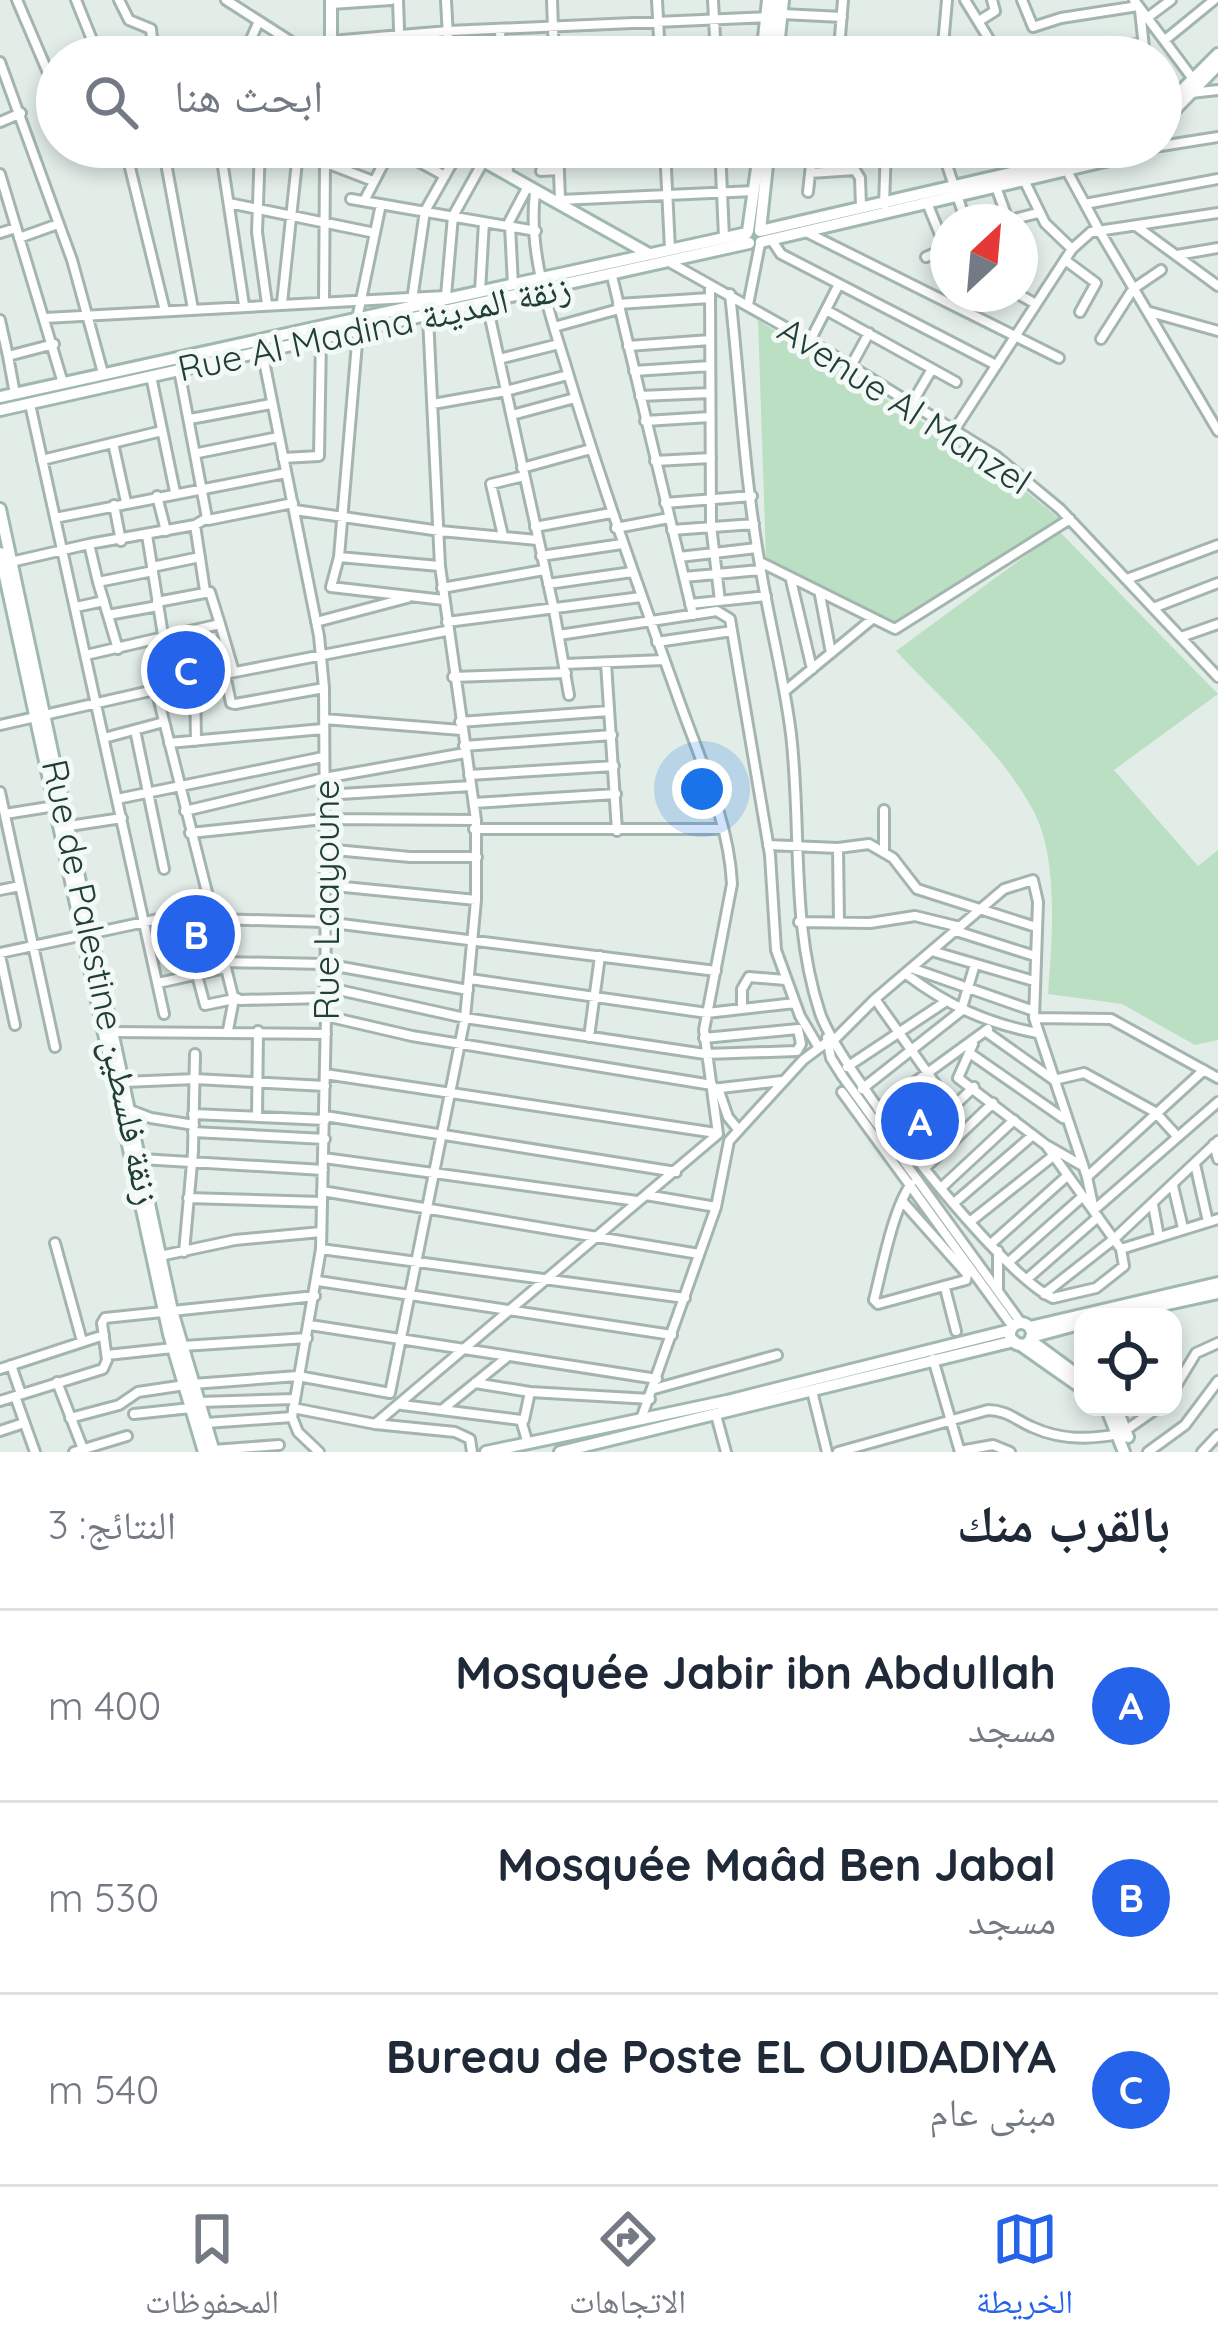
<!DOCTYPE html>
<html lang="ar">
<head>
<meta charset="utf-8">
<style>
  body { margin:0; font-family:Quicksand,"Noto Naskh Arabic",sans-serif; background:#f2f2f3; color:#1f2937; direction:rtl }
  .controls { position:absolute; right:36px; bottom:36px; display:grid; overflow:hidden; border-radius:24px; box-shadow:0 6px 18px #0003 }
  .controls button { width:108px; height:108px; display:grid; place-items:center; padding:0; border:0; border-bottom:3px solid #e0e1e3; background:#fff; color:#1f2937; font:60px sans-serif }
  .compass { position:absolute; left:930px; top:204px; width:108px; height:108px; border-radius:50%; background:#fff; box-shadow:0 6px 18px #0003; rotate:26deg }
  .you { position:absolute; left:702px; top:789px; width:42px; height:42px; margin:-30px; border:9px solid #fff; border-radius:50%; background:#1a73e8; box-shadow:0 0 0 18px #1a73e833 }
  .badge { display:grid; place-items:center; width:78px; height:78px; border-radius:50%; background:#2563eb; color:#fff; font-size:39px; font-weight:700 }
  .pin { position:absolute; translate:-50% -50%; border:6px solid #fff; box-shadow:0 3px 12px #0006 }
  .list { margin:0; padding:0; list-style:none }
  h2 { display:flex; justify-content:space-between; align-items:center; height:156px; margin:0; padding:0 48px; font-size:51px }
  h2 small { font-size:39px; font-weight:400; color:#747a83 }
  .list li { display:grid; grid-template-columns:78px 1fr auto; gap:36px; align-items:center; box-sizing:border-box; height:192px; padding:0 48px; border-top:3px solid #e0e1e3 }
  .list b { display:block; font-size:45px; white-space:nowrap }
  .list p { margin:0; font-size:39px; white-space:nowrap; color:#747a83 }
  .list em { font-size:39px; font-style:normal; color:#747a83 }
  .icon { flex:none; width:66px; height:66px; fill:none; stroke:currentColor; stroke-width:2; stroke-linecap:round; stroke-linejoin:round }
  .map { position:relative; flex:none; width:1218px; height:1452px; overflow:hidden; direction:ltr }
  .search { position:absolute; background:#fff; box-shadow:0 6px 18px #0003; left:36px; right:36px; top:36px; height:132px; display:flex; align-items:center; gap:30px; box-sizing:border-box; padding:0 42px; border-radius:66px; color:#747a83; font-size:45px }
  .sheet { height:732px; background:#fff }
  nav { display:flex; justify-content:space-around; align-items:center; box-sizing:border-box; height:168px; border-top:3px solid #e0e1e3; background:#fff; font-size:33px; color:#747a83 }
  nav a { display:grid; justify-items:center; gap:6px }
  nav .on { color:#2563eb }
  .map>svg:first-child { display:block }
</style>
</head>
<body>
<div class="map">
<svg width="1218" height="1452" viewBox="0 0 1218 1452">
  <rect width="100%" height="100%" fill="#e2ede8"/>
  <path fill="#bbdfc3" d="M758 320 995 467 1059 518 895 627 766 558Z
    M1059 531 1218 694 1114 770 1198 866 1218 850V1040L1195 1045 1122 1004 1048 994C1052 941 1059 861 1034 812 1002 751 942 700 896 651Z"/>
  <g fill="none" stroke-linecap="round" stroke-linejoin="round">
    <g stroke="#a4b5af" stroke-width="14">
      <path id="street" d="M17 0 52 82
        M76 0 99 57
        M119 0 129 20 151 29 154 57
        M226 0 315 57
        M398 0 400 57
        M446 0 449 57
        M552 0 554 57
        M657 0 660 57
        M713 0 716 57
        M965 0 1000 57
        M1022 0 1033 27 1061 18 1138 6
        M1134 0 1193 79
        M331 4 391 0
        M1140 10 1145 57
        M782 14 842 17
        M1147 18 1171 0
        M979 21 995 11 992 0
        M500 29 501 57
        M1165 40 1214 0
        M331 41 448 31 771 17
        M779 46 931 57
        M839 49 843 0
        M942 53 992 43
        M243 57 259 21
        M761 57 767 0
        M942 57 947 0
        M1059 57 1143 43
        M0 62 72 260 103 373
        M1191 93 1218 90
        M0 122 21 113
        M1161 146 1218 137
        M125 147 165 311
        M163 147 193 309
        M220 147 244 305
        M260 147 257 232 267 304
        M285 147 373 181
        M507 147 508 175
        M558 147 560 199
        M941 147 966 222
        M1054 147 1099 230 1218 431
        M720 148 724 237
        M665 149 670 249
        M1136 150 1156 147
        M942 153 974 147
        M558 156 760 147
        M541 171 559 170
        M810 173 855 170 860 178 861 206
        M0 174 63 383
        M1024 180 1045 223 1072 249
        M996 187 1008 220
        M808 192 813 147
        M351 199 536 231
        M560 200 754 191
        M364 201 392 147 445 176
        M229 203 375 233
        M927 203 946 249
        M1085 204 1218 179
        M884 205 886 147
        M1006 221 1038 213
        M507 226 527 188
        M510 226 513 285
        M1136 226 1218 286
        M804 231 1059 358
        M0 233 16 228
        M19 238 58 224
        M771 239 781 254 996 365
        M1177 255 1218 248
        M926 257 947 248
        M1065 260 1096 283 1080 312
        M671 263 810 341 996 456 1060 509 1218 677
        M612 276 693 615
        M710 285 711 525 720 601
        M480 292 484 222
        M730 294C740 384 744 476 760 565 769 622 784 677 791 734 802 828 790 922 820 1013 839 1069 1001 1276 1053 1298L1096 1288 1124 1266 1121 1249 1046 1145 958 1078 973 1044
        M1018 294 1036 304
        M446 296 453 216 483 162
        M412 300 425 211 460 149
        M324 301 325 162
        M282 303 298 152
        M487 304 554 610 569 695
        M618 304 710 298
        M748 305 760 244
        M826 310 956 382
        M1150 312 1218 331
        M45 318 445 296
        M357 319 381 204
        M0 320 8 356 54 344
        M554 327 619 309
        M358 331 339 557 331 587 444 600
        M1101 339 1133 289 1161 270
        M810 341 839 284
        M628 346 710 340
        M262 351 319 636 324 688 326 1016 321 1249 292 1417 298 1432 319 1452
        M8 356 15 394
        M499 359 559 344
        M851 366 869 333
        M634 371 710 366
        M151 376 175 492
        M640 396 710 393
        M912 403 932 369
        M30 404 164 1014
        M433 404 506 391 568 375
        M512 415 575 398
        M190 419 271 404
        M645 421 710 417
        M955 429 1072 249 1091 232 1218 213
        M113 443 126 502
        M198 453 278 437
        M283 458 319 456 321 338
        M42 460 162 431
        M655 461 711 458
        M522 468 591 449
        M157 496 166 531
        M665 503 752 496
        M114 505 121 541
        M295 510 440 531 537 540
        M55 518 286 473
        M208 520 293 503
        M195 525 205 591
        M535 527 611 513
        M616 528 669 518
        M672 530 754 524
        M147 535 171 685
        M503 536 491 484 524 476
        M541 556 622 544
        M339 557 439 566
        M679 557 757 548
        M11 562 89 544
        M760 562 895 629 1070 519
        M152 567 200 557
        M684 577 760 570
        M1127 579 1218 545
        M791 580 812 669
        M98 582 89 544 195 525 207 518 179 370
        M548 584 632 572
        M442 588 544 570
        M820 595 831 653
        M157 602 210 592 220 624
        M690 604 766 596
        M76 607 104 601
        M1153 608 1218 583
        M108 615 158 606
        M316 622 407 598
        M447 622 641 597
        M559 635 717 611 730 619 770 855 776 950 800 1016 819 1048
        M1181 637 1218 624
        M657 642 732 631
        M118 649 98 582 153 571
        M86 655 220 624 234 672
        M606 663 617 831
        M564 664 664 660
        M225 674 231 703 235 704 324 688
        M453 677 566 673
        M195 680 196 741
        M156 689 233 996 240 1000 325 998
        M785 691 871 620
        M324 719 461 730
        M460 722 609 711
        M0 725 225 674 446 631
        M135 730 164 869
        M104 738 164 722
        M169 743 323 729
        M464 746 612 735
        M469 775 614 766
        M0 792 55 1047
        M324 795 471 786
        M117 799 323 757
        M474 803 616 794
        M884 810V851
        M185 811 324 778 465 753
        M5 814 55 806
        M69 826 122 818
        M474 829H723
        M190 833 324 819 476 820
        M768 845 838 848 869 844 893 858 917 889 1036 927
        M838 848 839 922
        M324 849 410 857H477
        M324 885 476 900
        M0 890 20 886
        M213 919 325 922 716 971
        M799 922 870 923 915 916 960 927
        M956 931 1035 956
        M935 952 1034 981
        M0 953 210 908
        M0 955 15 1025
        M224 962 325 964 468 990
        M914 969 1034 1011
        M906 974C947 1005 986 1023 1037 1033
        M197 975 205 1005 234 999 228 1030
        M470 979 707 1013 795 1003
        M158 983 226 968
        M325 987 465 1018 705 1054 797 1051 801 1044 798 1029
        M875 999 939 1089 894 1126
        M742 1009V989L749 977 785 980
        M326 1016 412 1036 712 1085
        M1034 1018 1111 1019 1218 1078
        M985 1031 1054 1080 1084 1073 1155 1112 1177 1136
        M111 1032 326 1034
        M589 1037 600 956
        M704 1038 798 1029
        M827 1038 831 1058 843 1077 1021 1323
        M832 1042 875 999 1004 889 1033 880 1038 902 1034 1018 1087 1177 1094 1210 1218 1102
        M971 1054 1063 1118
        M847 1067 945 1002
        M325 1074 716 1133
        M124 1082 195 1079 325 1086
        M718 1088 728 1117 737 1128
        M712 1089 782 1081
        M862 1089 961 1011 975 964
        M842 1092 1013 1327
        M878 1109 988 1029
        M130 1110 151 1118 194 1125
        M193 1114 325 1120
        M325 1116 676 1172
        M257 1117 258 1031
        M193 1132 325 1139
        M1214 1144 1218 1159
        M1048 1146 1081 1165
        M910 1148 974 1087
        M324 1158 637 1201
        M141 1159 323 1170
        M1195 1164 1208 1222
        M925 1168 993 1103
        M1087 1177 1204 1070
        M1173 1186 1183 1228
        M941 1188 1014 1120
        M322 1191 699 1254
        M646 1195 716 1207
        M188 1198 322 1202
        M903 1202 967 1274 966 1280 878 1304 874 1300C882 1268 893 1209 911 1184
        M954 1203 1033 1135
        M1153 1205 1159 1237
        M971 1221 1053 1156
        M55 1243 82 1341
        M992 1243 1067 1176
        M321 1249 685 1298
        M1121 1249 1218 1219
        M184 1252 193 1152 195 1054
        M160 1256 235 1240 321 1232
        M1010 1261 1082 1197
        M1027 1279 1098 1217
        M318 1281 672 1335
        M945 1288 956 1331
        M998 1290V1251
        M1044 1294 1114 1239 1218 1141
        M310 1325 657 1379
        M183 1346 307 1338
        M107 1355 173 1348
        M933 1359 960 1452
        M11 1365 21 1394
        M0 1369 104 1335
        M57 1382 83 1449
        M475 1383 530 1392 650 1399
        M193 1384 298 1376 390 1393 465 1018 476 900V820L440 566 428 317
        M654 1389 777 1355
        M812 1391 827 1452
        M1173 1391 1196 1353 1218 1343
        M15 1396 35 1452
        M0 1401 103 1369 107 1360 102 1323 105 1318 315 1296
        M199 1402 294 1399
        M402 1405 521 1420 528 1444
        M293 1408 375 1424 455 1432 470 1439 472 1452
        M443 1409 506 1358
        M134 1414 191 1408
        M716 1415 726 1452
        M70 1418 119 1405 138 1392 185 1385
        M641 1419 716 1207 729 1141 803 1060 827 1042
        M524 1420 530 1392
        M206 1423 292 1417
        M375 1424 718 1134 704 1030 732 884C729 819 697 753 676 692 637 583 598 474 565 363 548 309 528 249 535 193
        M1126 1430 1159 1407
        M0 1431 24 1423
        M213 1450 279 1445
        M960 1451 993 1445 1010 1452
        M74 1452 127 1436
        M838 1452 988 1410C1006 1410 1016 1420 1032 1427 1060 1440 1088 1440 1118 1434
        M1148 1452 1185 1425 1218 1381
        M1202 1452 1218 1435"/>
    </g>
    <g stroke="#a0b9af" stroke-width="16">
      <path id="secondary" d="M331 0V57
        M767 57 773 0
        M777 57 783 0
        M1161 111 1218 54
        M1161 124 1218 65
        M458 147 649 254
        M760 230 769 147
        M748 231 760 147
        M760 231 1123 147
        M761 242 1122 157 1138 147
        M0 397 747 233
        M0 410 749 243
        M0 509 172 1311 214 1452
        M0 553 169 1334 204 1452
        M1108 1317 1218 1293
        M1010 1334a11 11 0 1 1 22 0a11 11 0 1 1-22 0Z
        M1030 1327 1218 1283
        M1031 1337 1083 1323
        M1030 1340 1083 1379
        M1019 1344 1083 1389
        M1106 1407 1124 1452
        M1116 1407 1128 1437
        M486 1452 727 1401 1011 1330
        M560 1452 1014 1341"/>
    </g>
    <use href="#street" stroke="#fff" stroke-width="8"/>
    <use href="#secondary" stroke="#fff" stroke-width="10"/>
  </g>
  <g text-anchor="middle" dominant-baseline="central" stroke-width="10" stroke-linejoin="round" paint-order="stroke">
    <g font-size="36" fill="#213f36" stroke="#f3f9f6">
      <text transform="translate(374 327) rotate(-12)">Rue Al Madina زنقة المدينة</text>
      <text transform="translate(905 405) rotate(33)">Avenue Al Manzel</text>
      <text transform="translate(325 900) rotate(-90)">Rue Laayoune</text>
      <text transform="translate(102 982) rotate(78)">Rue de Palestine زنقة فلسطين</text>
    </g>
  </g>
</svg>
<div class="controls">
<button><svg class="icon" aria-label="locate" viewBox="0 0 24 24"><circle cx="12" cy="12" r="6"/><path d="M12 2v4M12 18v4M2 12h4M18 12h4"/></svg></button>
</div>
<svg class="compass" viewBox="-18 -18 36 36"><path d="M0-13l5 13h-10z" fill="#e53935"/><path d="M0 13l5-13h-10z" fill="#747a83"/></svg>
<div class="you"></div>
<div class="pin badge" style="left:920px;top:1121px">A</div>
<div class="pin badge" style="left:196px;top:934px">B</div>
<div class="pin badge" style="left:186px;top:670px">C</div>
<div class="search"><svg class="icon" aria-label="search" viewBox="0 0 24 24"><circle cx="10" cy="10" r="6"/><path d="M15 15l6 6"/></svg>ابحث هنا</div>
</div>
<section class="sheet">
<h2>بالقرب منك<small>النتائج: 3</small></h2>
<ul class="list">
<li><span class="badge">A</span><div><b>Mosquée Jabir ibn Abdullah</b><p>مسجد</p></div><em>400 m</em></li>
<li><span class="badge">B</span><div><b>Mosquée Maâd Ben Jabal</b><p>مسجد</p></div><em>530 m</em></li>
<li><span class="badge">C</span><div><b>Bureau de Poste EL OUIDADIYA</b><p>مبنى عام</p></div><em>540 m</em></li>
</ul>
</section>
<nav>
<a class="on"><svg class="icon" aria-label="map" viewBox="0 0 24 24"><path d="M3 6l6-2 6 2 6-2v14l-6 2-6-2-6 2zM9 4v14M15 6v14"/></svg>الخريطة</a>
<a><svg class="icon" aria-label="directions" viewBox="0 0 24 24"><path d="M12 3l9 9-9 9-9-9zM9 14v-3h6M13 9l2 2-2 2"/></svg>الاتجاهات</a>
<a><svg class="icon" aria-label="saved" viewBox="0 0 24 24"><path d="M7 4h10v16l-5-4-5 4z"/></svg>المحفوظات</a>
</nav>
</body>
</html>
